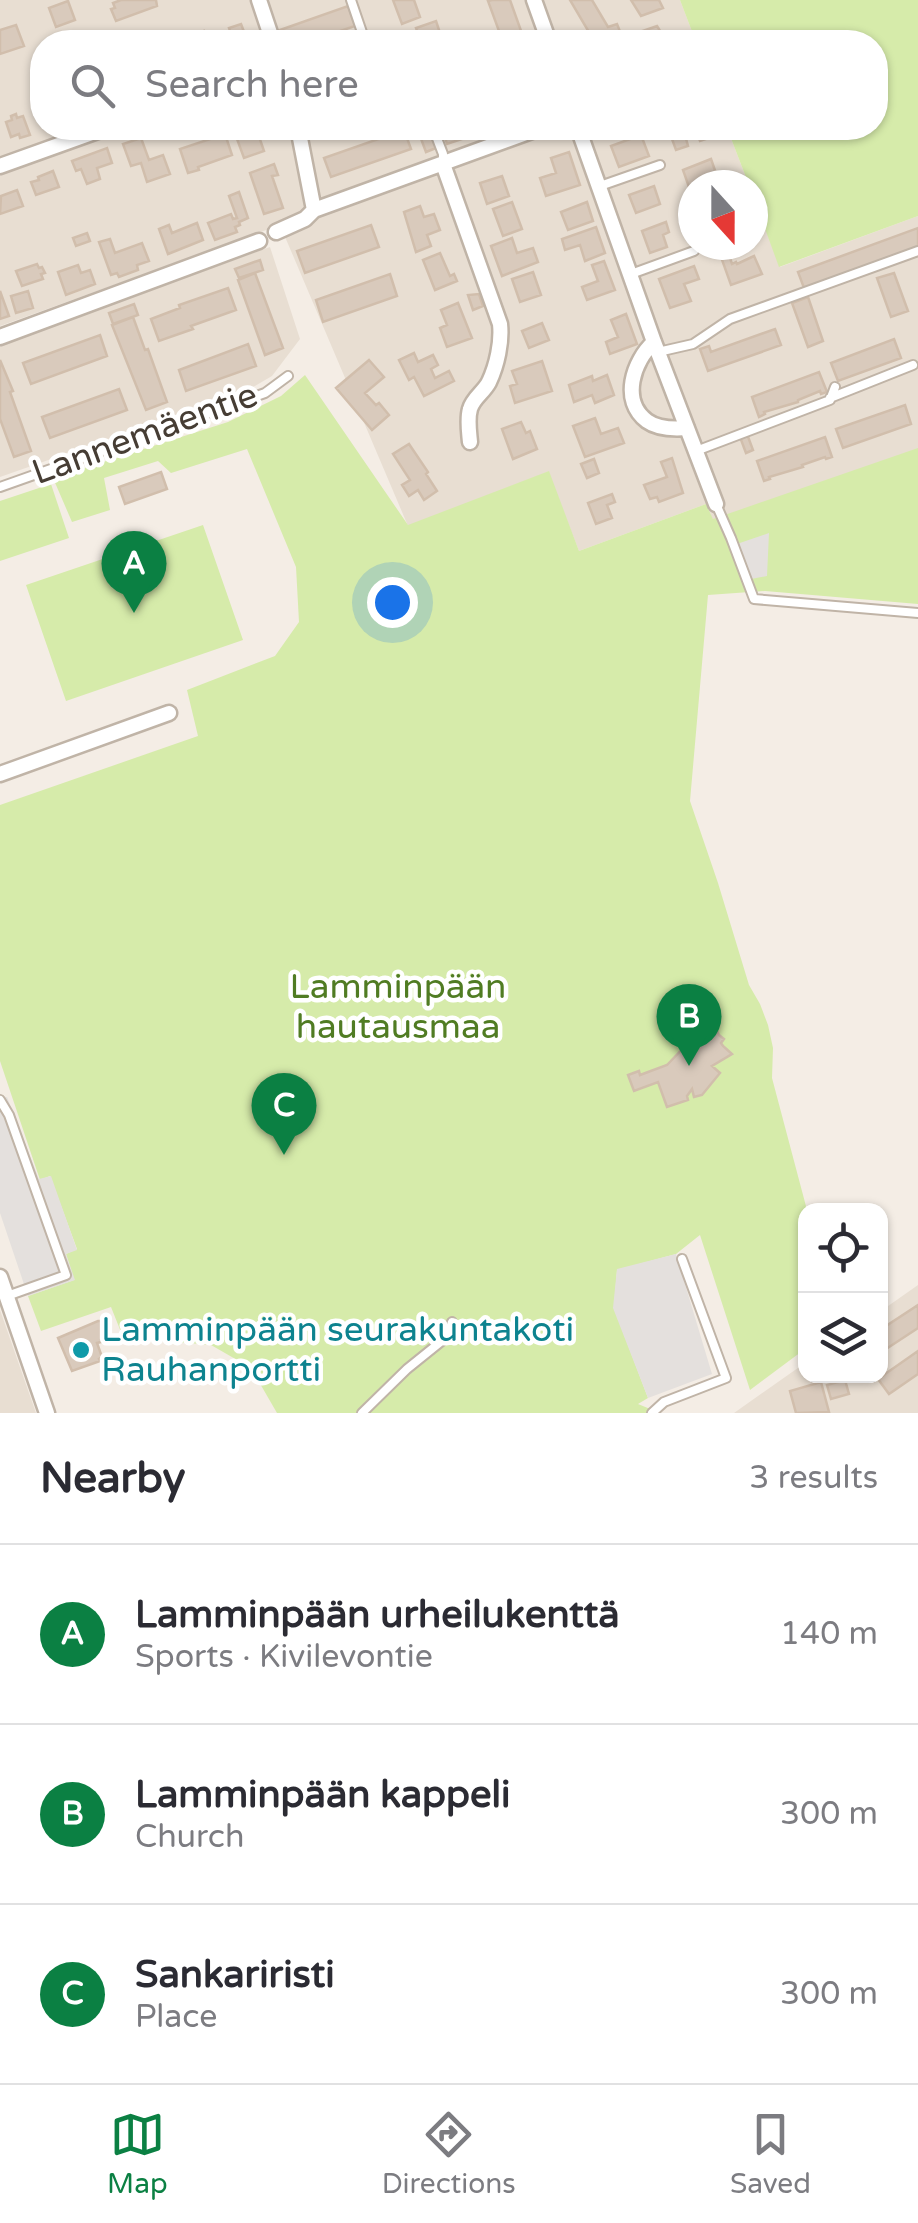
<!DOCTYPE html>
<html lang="en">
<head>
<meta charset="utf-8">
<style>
  body { margin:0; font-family:"Varela Round",sans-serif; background:#f2f2f3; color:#2b2b33 }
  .controls { position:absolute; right:30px; bottom:30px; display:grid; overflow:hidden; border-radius:20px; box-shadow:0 2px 8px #0004 }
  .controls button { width:90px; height:90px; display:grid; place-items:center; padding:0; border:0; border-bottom:2px solid #e1e1e2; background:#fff; color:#2b2b33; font:50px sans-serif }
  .compass { position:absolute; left:678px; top:170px; width:90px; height:90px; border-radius:50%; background:#fff; box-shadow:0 2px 8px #0004; rotate:159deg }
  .you { position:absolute; left:392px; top:602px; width:35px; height:35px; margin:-25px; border:8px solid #fff; border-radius:50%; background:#1a73e8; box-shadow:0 0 0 15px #1a73e833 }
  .badge { display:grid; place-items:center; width:65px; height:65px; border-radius:50%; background:#0b8043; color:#fff; font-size:32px; font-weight:700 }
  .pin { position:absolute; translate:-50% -82px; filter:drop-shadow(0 2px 5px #0008) }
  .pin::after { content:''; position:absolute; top:52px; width:35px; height:30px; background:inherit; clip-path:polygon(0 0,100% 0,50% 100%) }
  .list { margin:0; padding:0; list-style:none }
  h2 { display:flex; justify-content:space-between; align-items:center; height:130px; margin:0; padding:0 40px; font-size:42px }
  h2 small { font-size:32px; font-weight:400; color:#7c7c81 }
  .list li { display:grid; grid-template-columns:65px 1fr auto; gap:30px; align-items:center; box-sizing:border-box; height:180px; padding:0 40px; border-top:2px solid #e1e1e2 }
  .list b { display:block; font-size:38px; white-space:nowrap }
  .list p { margin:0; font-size:32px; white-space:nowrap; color:#7c7c81 }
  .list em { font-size:32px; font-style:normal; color:#7c7c81 }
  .icon { flex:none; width:55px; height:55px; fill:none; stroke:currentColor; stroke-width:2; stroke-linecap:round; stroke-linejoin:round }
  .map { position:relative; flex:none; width:918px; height:1413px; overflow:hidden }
  .search { position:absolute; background:#fff; box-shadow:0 2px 8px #0004; left:30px; right:30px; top:30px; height:110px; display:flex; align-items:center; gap:25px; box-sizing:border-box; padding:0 35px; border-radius:40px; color:#7c7c81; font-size:38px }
  .sheet { height:670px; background:#fff }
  nav { display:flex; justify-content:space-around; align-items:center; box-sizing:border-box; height:140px; border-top:2px solid #e1e1e2; background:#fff; font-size:28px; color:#7c7c81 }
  nav a { display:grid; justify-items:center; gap:5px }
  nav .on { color:#0b8043 }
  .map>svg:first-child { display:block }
</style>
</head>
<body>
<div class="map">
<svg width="918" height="1413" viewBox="0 0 918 1413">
  <rect width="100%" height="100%" fill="#f4ede5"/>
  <path fill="#e8ded2" d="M0 0H680L696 42H42V128H727L749 185H693V245H753V196L780 267 918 216V450L714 522 706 504 579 551 548 472 408 526 280 225 0 326Z
    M270 247 300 339 272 376 248 390 0 477V344Z
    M918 1285V1413H734L805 1363 806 1376H880L881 1311Z
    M0 1310 36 1413H0Z"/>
  <path fill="#d6ebaa" d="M680 0H918V216L779 267 753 196V185H749L727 128H876V42H696Z
    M305 375 408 525 549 471 579 551 706 504 713 519 918 448V604L765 591 708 595 690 801 718 883 749 985 760 1004 768 1025 773 1048 772 1078 807 1210 805 1349 750 1390 700 1235 676 1254 617 1270 614 1308 648 1398 638 1404 660 1413H277L251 1368 211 1345 123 1337 111 1307 41 1331 28 1296 74 1280 66 1254 77 1249 50 1176 40 1180 0 1061V805L198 736 187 690 275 656 299 622 296 567 247 449 171 473 158 461 104 478 110 510 72 522 53 478 228 422 281 396Z
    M51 484 69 538 0 561V501Z
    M203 525 243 640 66 701 26 585Z"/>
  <path fill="#e4e0dd" d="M769 533 767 576 746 580 731 546Z
    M7 1097 39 1179 51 1176 77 1250 66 1254 75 1280 28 1296 0 1213V1100Z
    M676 1254 712 1374 648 1398 613 1308 617 1269Z"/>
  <path fill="#d9cabc" stroke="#d1beac" stroke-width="2.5" d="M121 0H156L157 6 116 21 111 9 115 8 113 3Z
    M393 0H414L420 17 402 24Z
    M492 0H510L525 42H503L488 1Z
    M570 0H592L608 27 617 24 621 34 598 42 597 38 593 39Z
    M631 0H659L663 8 641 16Z
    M68 1 75 20 56 27 49 8Z
    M348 6 355 26 308 42H281L277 31Z
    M436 21 443 42H421L416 28Z
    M241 24 248 42H222L233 39 229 28Z
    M16 25 24 46 0 54V30Z
    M657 26 667 42H643L637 33Z
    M204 31 209 42H198L195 35Z
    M393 35 396 42H374Z
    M16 114 17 118 23 116 30 135 20 138 19 134 11 137 6 122 12 120 11 116Z
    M233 128H256L264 151 244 158Z
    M326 128H348L349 131 329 138Z
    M417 128H428L436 148 426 152Z
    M442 128H458L462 139 447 144Z
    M668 128H709L712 137 700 141 696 131 685 135 688 146 676 150Z
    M404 130 411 149 331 177 324 158Z
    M225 134 232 155 198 167 199 170 188 173 180 149Z
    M641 135 649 156 619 167 611 146Z
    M141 138 149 160 163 155 170 174 147 182 141 163 131 166 123 144Z
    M107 148 112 163 97 168 100 179 87 184 81 169 76 171 72 161Z
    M569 152 580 185 546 196 540 178 556 173 551 158Z
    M711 159 718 179 703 185H693V189L690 190 683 170Z
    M274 164 278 175 272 176 283 208 264 214 250 173Z
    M53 171 59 187 36 195 31 182 39 180 38 177Z
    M502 176 509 196 487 204 480 183Z
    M654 186 660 204 636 213 629 195Z
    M17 190 23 206 0 214 1 196Z
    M239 192 248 218 239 222 240 225 235 227 237 232 215 240 208 223 231 214 233 219 237 218 229 196Z
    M512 202 522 229 503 236 493 209Z
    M587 202 593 221 568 230 561 212Z
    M420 206 424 217 434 214 440 230 427 235 431 246 416 252 404 212Z
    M666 222 669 232 663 235 667 247 650 253 642 231Z
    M197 223 203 240 168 254 159 229 169 225 172 233Z
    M371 225 379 247 305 273 297 251Z
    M596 227 605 253 585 261 580 245 565 250 562 239Z
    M918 228V247L804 288 798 272Z
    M87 233 90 241 76 246 73 238Z
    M512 238 517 253 533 248 538 262 502 276 491 246Z
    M110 239 115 253 142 243 149 261 137 265 138 270 119 277 117 273 111 275 99 242Z
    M440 253 450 276 454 274 457 281 435 290 423 260Z
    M729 255 732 264 736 262 737 264 754 256 762 274 731 285 721 257Z
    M260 260 263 270 239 278 235 269Z
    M604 261 615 290 587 300 582 287 598 281 592 265Z
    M37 264 39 268 42 267 45 273 41 274 43 279 22 286 16 271Z
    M78 265 81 273 90 270 95 284 66 295 58 272Z
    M694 266 699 279 684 284 691 301 670 308 659 279Z
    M533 272 541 295 520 302 512 279Z
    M255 273 283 348 265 355 238 280Z
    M894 273 908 311 891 317 877 278Z
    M390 274 397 296 323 322 316 300Z
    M228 288 236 310 191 326 193 329 159 341 151 319 180 308 179 305Z
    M0 291 9 316 0 319Z
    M28 291 33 308 16 313 11 296Z
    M479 294 483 306 473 310 468 295Z
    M808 297 823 341 808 347 792 303Z
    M458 303 472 338 447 347 440 328 447 325 441 310Z
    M134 304 138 315 113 324 109 313Z
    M626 314 637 344 610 354 606 342 618 337 611 320Z
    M133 317 145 350 148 349 167 402 146 410 112 325Z
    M542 323 549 340 529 348 522 331Z
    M775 329 781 345 708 371 700 349 709 346 711 352Z
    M100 335 107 356 31 384 23 363Z
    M894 339 901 358 838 381 831 363Z
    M248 344 256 366 186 391 179 370Z
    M414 353 418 362 433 355 438 365 431 369 435 378 449 371 454 381 424 396 414 377 409 380 399 360Z
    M0 360 13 391 10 392 31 451 14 457 0 419Z
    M369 360 384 377 365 393 376 405 379 403 389 415 372 430 336 388Z
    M542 361 552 391 515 403 510 386 517 384 512 371Z
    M819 372 827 392 821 394 820 391 798 400V402L764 412 765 414 759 417 752 397Z
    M607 375 614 395 595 403 592 395 574 402 569 385 592 376 593 381Z
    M119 389 127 410 50 438 42 417Z
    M905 405 911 424 843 448 836 429Z
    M595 418 601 434 618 428 624 443 585 457 573 426Z
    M521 422 526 433 530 431 537 449 513 459 502 429Z
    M747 434 753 450 746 453 740 437Z
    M825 437 832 457 826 459 825 457 802 465 803 467 769 477 770 479 764 481 757 461Z
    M409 444 428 472 426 474 437 491 424 500 418 490 409 496 402 485 410 480 393 454Z
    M672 458 683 493 659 502 657 497 650 499 644 485 667 477 661 462Z
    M594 459 599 473 587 478 581 464Z
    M161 472 167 489 125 504 119 487Z
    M612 494 615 502 607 505 612 518 596 524 588 503Z
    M707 1024 711 1028 715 1026 719 1035 724 1039 721 1043 723 1046 732 1054 712 1066 720 1073 702 1095 694 1097 692 1089 687 1096 688 1100 667 1107 658 1082 634 1091 628 1075 639 1071 640 1075 667 1065 688 1043 685 1037 700 1031Z
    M918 1305V1328L880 1353V1330Z
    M98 1321H104L108 1333 107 1334 109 1340 97 1343 102 1357 99 1359 100 1361 72 1371 58 1338Z
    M918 1351V1374L889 1394 878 1379Z
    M845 1380 849 1394 831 1399 827 1385Z
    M821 1382 829 1412 796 1413 790 1391Z"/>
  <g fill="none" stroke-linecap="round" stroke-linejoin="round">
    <g stroke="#c0b4a7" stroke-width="12">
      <path id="lane" d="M351 0 365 41
        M433 128 443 154V164
        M600 186 660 165
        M631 274 694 251
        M658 352 693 344 730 319 918 251
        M830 398 913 365
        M696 451 830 400 835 387
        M0 487 265 393 288 376
        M716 504 731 538 754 599 918 613
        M0 1100 9 1115 66 1275 7 1296
        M362 1413 407 1369 443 1340 448 1334 452 1322
        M652 1413 664 1402 726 1378 682 1259"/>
    </g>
    <g stroke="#c0b4a7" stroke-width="19">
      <path id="street" d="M259 0 273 42
        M534 0 549 42
        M298 128 314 210
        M578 128 654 342 716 504
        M443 164 500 324C502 342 497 365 489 382 484 392 473 398 470 409 467 419 469 431 470 442
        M0 166 106 128
        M276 232 305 219 314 210 540 128
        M0 337 259 241
        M654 342C633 361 620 401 647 421 658 429 675 429 687 428
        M0 774 169 713
        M0 1277 47 1413"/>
    </g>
    <use href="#lane" stroke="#fff" stroke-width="8"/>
    <use href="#street" stroke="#fff" stroke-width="14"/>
  </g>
  <circle fill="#0f9aa8" stroke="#fff" stroke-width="4" cx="81" cy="1350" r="10"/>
  <g text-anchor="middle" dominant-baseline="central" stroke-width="9" stroke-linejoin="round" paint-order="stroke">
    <g font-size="35" fill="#463d34" stroke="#fff">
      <text transform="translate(145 434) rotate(-20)">Lannemäentie</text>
    </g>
    <g font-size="35" fill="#507c23" stroke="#fff">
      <text x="398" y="987">Lamminpään<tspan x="398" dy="40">hautausmaa</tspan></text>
    </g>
    <g font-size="35" fill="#0d838f" stroke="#fff" text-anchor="start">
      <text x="101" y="1330">Lamminpään seurakuntakoti<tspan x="101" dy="40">Rauhanportti</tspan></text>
    </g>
  </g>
</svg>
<div class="controls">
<button><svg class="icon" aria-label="locate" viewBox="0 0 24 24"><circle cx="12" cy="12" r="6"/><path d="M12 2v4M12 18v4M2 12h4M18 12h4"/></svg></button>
<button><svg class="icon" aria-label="layers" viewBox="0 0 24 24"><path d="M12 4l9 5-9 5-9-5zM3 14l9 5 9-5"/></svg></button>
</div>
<svg class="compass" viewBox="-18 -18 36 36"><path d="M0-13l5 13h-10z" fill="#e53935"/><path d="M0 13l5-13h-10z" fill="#7c7c81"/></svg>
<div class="you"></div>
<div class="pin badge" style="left:134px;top:613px">A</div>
<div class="pin badge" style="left:689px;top:1066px">B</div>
<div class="pin badge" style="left:284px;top:1155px">C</div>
<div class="search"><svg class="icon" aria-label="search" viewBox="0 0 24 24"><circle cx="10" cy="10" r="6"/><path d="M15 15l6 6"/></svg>Search here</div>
</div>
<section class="sheet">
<h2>Nearby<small>3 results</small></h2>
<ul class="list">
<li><span class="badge">A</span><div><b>Lamminpään urheilukenttä</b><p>Sports · Kivilevontie</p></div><em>140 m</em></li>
<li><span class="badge">B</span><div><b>Lamminpään kappeli</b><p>Church</p></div><em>300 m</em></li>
<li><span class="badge">C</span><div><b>Sankariristi</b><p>Place</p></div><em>300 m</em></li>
</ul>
</section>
<nav>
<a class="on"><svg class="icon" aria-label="map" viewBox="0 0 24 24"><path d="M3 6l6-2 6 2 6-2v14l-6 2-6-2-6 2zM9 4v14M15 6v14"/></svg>Map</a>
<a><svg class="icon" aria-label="directions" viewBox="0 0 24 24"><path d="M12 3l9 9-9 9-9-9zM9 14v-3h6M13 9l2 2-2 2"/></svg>Directions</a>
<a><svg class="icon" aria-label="saved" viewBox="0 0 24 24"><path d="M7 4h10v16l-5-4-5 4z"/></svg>Saved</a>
</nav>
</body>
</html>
